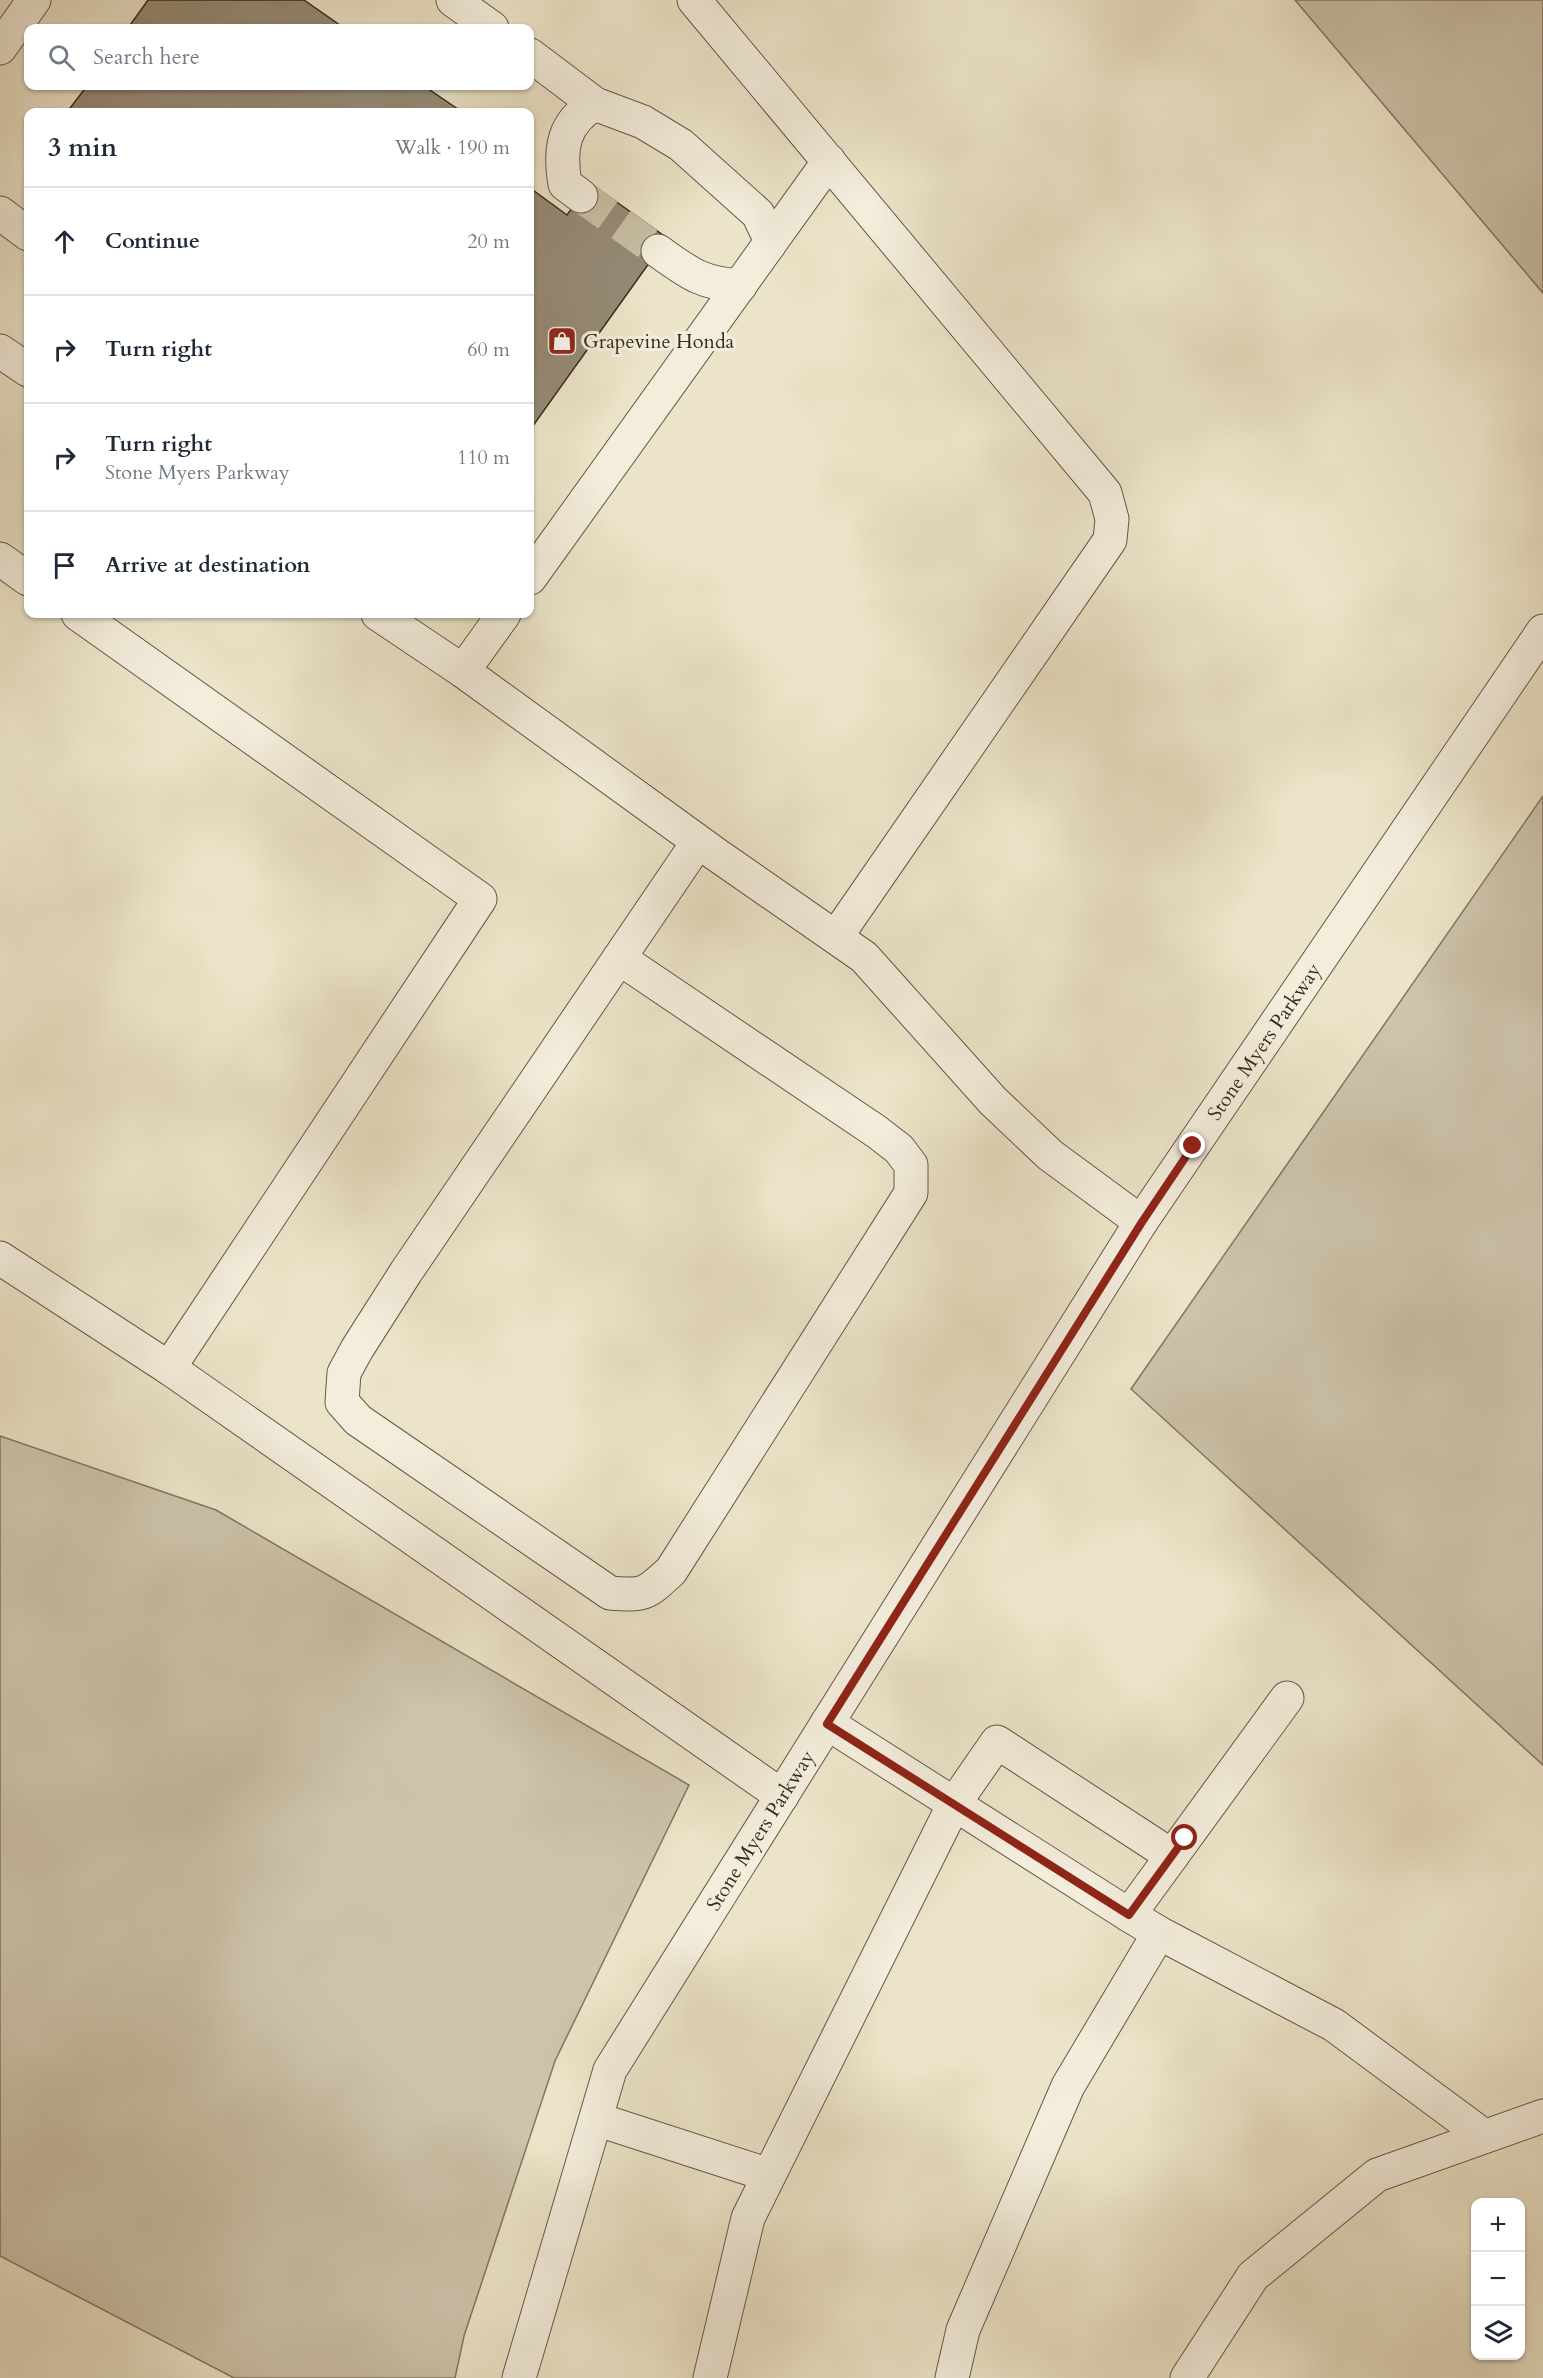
<!DOCTYPE html>
<html lang="en">
<head>
<meta charset="utf-8">
<style>
  body { margin:0; font-family:Cardo,serif; background:#f6f6f7; color:#1f2937 }
  .controls { position:absolute; right:18px; bottom:18px; display:grid; overflow:hidden; border-radius:12px; box-shadow:0 2px 4px #0004 }
  .controls button { width:54px; height:54px; display:grid; place-items:center; padding:0; border:0; border-bottom:2px solid #e0e1e3; background:#fff; color:#1f2937; font:30px sans-serif }
  .stop { position:absolute; width:18px; height:18px; margin:-14px; border:4px solid #8f2418; border-radius:50%; background:#fff }
  .stop.end { background:#8f2418; border-color:#fff; box-shadow:0 2px 6px #0008 }
  .list { margin:0; padding:0; list-style:none }
  h2 { display:flex; justify-content:space-between; align-items:center; height:78px; margin:0; padding:0 24px; font-size:26px }
  h2 small { font-size:20px; font-weight:400; color:#747a83 }
  .list li { display:grid; grid-template-columns:39px 1fr auto; gap:18px; align-items:center; box-sizing:border-box; height:108px; padding:0 24px; border-top:2px solid #e0e1e3 }
  .list b { display:block; font-size:22px; white-space:nowrap }
  .list p { margin:0; font-size:20px; white-space:nowrap; color:#747a83 }
  .list em { font-size:20px; font-style:normal; color:#747a83 }
  .icon { flex:none; width:33px; height:33px; fill:none; stroke:currentColor; stroke-width:2; stroke-linecap:round; stroke-linejoin:round }
  .map { position:relative; flex:none; width:1543px; height:2378px; overflow:hidden }
  .search { position:absolute; background:#fff; box-shadow:0 2px 4px #0004; left:24px; top:24px; width:510px; height:66px; display:flex; align-items:center; gap:15px; box-sizing:border-box; padding:0 21px; border-radius:12px; color:#747a83; font-size:22px }
  .panel { position:absolute; background:#fff; box-shadow:0 2px 4px #0004; left:24px; top:108px; width:510px; height:510px; border-radius:12px }
  .map>svg:first-child { display:block }
</style>
</head>
<body>
<div class="map">
<svg width="1543" height="2378" viewBox="0 0 1543 2378">
  <rect width="100%" height="100%" fill="#ece4c9"/>
  <filter id="stains"><feTurbulence type="fractalNoise" baseFrequency=".00333" numOctaves="4"/><feColorMatrix values="0 0 0 0 .2 0 0 0 0 .09 0 0 0 0 .02 0 0 0 .5 -.17"/></filter>
  <radialGradient id="worn" r=".72"><stop offset=".6" stop-color="#630" stop-opacity="0"/><stop offset="1" stop-color="#630" stop-opacity=".3"/></radialGradient>
  <path fill="#cdc4ac" stroke="#827664" stroke-width="1.5" d="M1295 0H1543V293Z
    M1543 796V1765L1131 1389Z
    M0 1436 216 1510 689 1785 555 2061 464 2336 455 2378H234L0 2256Z"/>
  <path fill="#958a76" stroke="#37291c" stroke-width="1.5" d="M148 0H304L344 28H128Z
    M87 86H424L462 112H67Z
    M590 183 667 238 530 430V188L567 215Z"/>
  <g fill="none" stroke-linecap="round" stroke-linejoin="round">
    <path stroke="#c8bfa6" stroke-width="33" stroke-dasharray="33 16" stroke-linecap="butt" d="M581 196 658 251"/>
    <g stroke="#645847" stroke-width="35">
      <g id="minor">
        <path d="M453 0 492 28"/>
        <path d="M694 0 1105 493 1112 519 1110 540 836 937"/>
        <path d="M0 48 34 0"/>
        <path d="M530 55 595 104 643 122 681 145 758 214 768 235 769 245"/>
        <path d="M581 196 565 184C559 149 563 122 595 104"/>
        <path d="M0 213 28 234"/>
        <path d="M658 251C689 273 700 283 740 286"/>
        <path d="M0 351 28 370"/>
        <path d="M0 559 28 579"/>
        <path d="M530 578 829 161"/>
        <path d="M378 614 463 671 717 855 864 957 993 1101 1050 1155 1141 1222"/>
        <path d="M463 671 504 614"/>
        <path d="M619 958 877 1132 899 1149 911 1165V1193L671 1571C646 1594 645 1596 610 1593L358 1420 342 1402 344 1373 357 1349 406 1272 698 842"/>
        <path d="M0 1258 169 1368 480 899 78 614"/>
        <path d="M169 1368 782 1796"/>
        <path d="M1287 1698 1129 1915 1159 1933 1334 2025 1484 2136"/>
        <path d="M827 1723 1129 1915"/>
        <path d="M596 2119 769 2175"/>
        <path id="s1" d="M519 2378 610 2070 1141 1222 1543 631"/>
        <path d="M710 2378 748 2218 954 1804 997 1742 1172 1856"/>
        <path d="M952 2378 963 2330 1068 2086 1159 1933"/>
        <path d="M1187 2378 1253 2276 1377 2175 1543 2116"/>
      </g>
    </g>
    <use href="#minor" stroke="#f3eddc" stroke-width="33"/>
  </g>
  <g fill="none" stroke-linecap="round" stroke-linejoin="round">
    <path stroke="#8f2418" stroke-width="8" d="M1185 1838 1129 1915 827 1724 1142 1222 1193 1146"/>
  </g>
  <defs>
    <g id="shop-square" transform="scale(1.5)"><rect x="-9" y="-9" width="18" height="18" rx="4" fill="#8f2418" stroke="#f3eddc"/><path d="M-5-2.5h2.3a2.7 3.5 0 0 1 5.4 0H5L5.5 6h-11ZM-1.5-2.5h3a1.5 2.3 0 0 0-3 0Z" fill="#fff"/></g>
  </defs>
  <g fill-rule="evenodd">
    <use href="#shop-square" x="562" y="341"/>
  </g>
  <g text-anchor="middle" dominant-baseline="central" stroke-width="6" stroke-linejoin="round" paint-order="stroke">
    <g font-size="20" fill="#37291c" stroke="#f3eddc" text-anchor="start">
      <text x="583" y="341">Grapevine Honda</text>
    </g>
    <g font-size="20" fill="#37291c" stroke="#f3eddc">
      <text stroke="none"><textPath href="#s1" startOffset="1540">Stone Myers Parkway</textPath></text>
      <text stroke="none"><textPath href="#s1" startOffset="604">Stone Myers Parkway</textPath></text>
    </g>
  </g>
  <rect width="100%" height="100%" filter="url(#stains)"/>
  <rect width="100%" height="100%" fill="url(#worn)"/>
</svg>
<div class="controls">
<button>+</button>
<button>−</button>
<button><svg class="icon" aria-label="layers" viewBox="0 0 24 24"><path d="M12 4l9 5-9 5-9-5zM3 14l9 5 9-5"/></svg></button>
</div>
<div class="stop" style="left:1185px;top:1838px"></div>
<div class="stop end" style="left:1193px;top:1146px"></div>
<div class="search"><svg class="icon" aria-label="search" viewBox="0 0 24 24"><circle cx="10" cy="10" r="6"/><path d="M15 15l6 6"/></svg>Search here</div>
<section class="panel">
<h2>3 min<small>Walk · 190 m</small></h2>
<ul class="list">
<li><svg class="icon" aria-label="ahead" viewBox="0 0 24 24"><path d="M12 20V5M6 11l6-6 6 6"/></svg><div><b>Continue</b></div><em>20 m</em></li>
<li><svg class="icon" aria-label="right" viewBox="0 0 24 24"><path d="M7 20v-9h11M14 6l5 5-5 5"/></svg><div><b>Turn right</b></div><em>60 m</em></li>
<li><svg class="icon" aria-label="right" viewBox="0 0 24 24"><path d="M7 20v-9h11M14 6l5 5-5 5"/></svg><div><b>Turn right</b><p>Stone Myers Parkway</p></div><em>110 m</em></li>
<li><svg class="icon" aria-label="arrive" viewBox="0 0 24 24"><path d="M6 21V4h12l-3 4 3 4H6"/></svg><div><b>Arrive at destination</b></div></li>
</ul>
</section>
</div>
</body>
</html>
